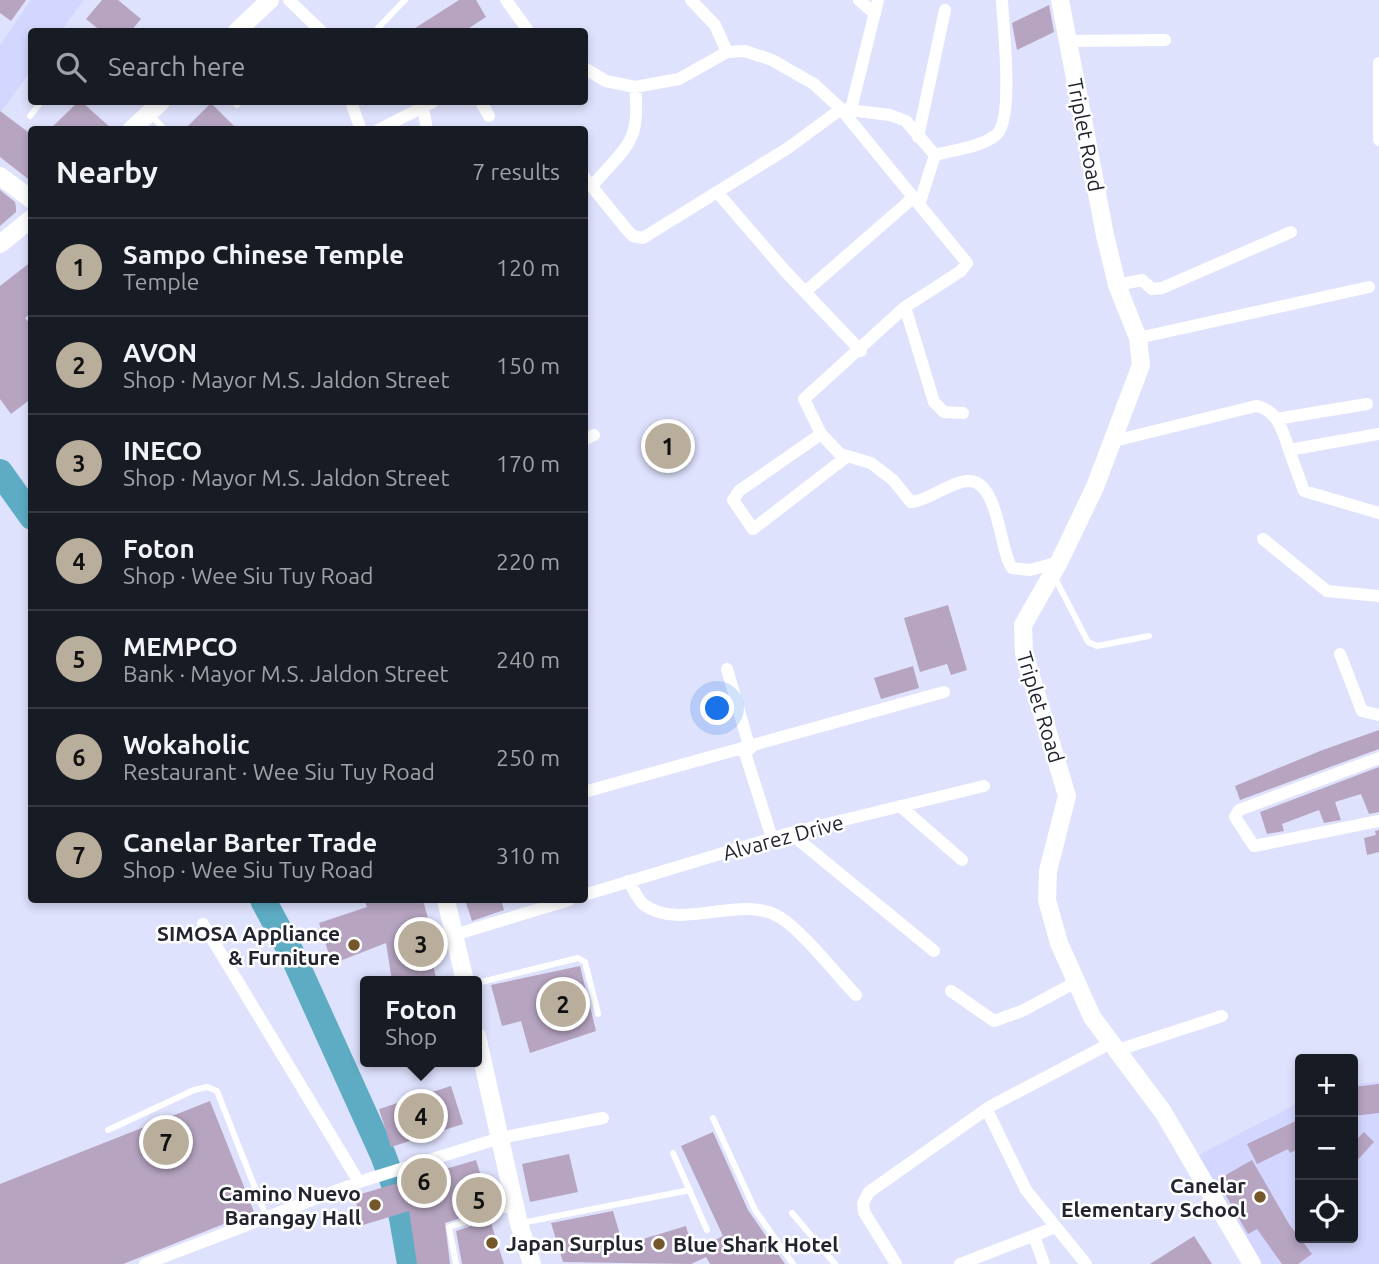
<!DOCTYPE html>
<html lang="en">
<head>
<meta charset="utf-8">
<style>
  body { margin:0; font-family:Ubuntu,sans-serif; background:#242831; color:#f1f3f6 }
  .controls { position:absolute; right:21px; bottom:21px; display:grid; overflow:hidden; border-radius:7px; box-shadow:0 4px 10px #0003 }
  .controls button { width:63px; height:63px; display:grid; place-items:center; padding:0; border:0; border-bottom:2px solid #363941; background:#171b24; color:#f1f3f6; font:35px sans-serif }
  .you { position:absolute; left:718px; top:709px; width:24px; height:24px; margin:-18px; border:5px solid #fff; border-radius:50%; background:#1a73e8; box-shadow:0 0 0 10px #1a73e833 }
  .badge { display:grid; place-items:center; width:46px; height:46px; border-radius:50%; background:#b9ad9b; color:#111; font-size:23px; font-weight:700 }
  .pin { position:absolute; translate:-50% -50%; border:4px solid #fff; box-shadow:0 2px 7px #0006 }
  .popup { position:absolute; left:360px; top:976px; width:122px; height:91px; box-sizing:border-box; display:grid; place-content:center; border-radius:7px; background:#171b24; filter:drop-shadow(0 2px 5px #0005); font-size:23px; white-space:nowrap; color:#9ea1a6 }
  .popup b { font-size:26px; color:#f1f3f6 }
  .popup::after { content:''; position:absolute; left:50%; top:100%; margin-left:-14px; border:14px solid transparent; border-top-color:#171b24 }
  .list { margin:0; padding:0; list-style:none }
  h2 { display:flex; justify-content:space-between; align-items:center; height:91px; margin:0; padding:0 28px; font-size:30px }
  h2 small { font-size:23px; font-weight:400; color:#9ea1a6 }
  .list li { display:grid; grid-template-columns:46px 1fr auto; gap:21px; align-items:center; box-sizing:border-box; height:98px; padding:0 28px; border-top:2px solid #363941 }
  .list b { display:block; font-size:26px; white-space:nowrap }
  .list p { margin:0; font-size:23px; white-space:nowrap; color:#9ea1a6 }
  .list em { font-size:23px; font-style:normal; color:#9ea1a6 }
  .icon { flex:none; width:38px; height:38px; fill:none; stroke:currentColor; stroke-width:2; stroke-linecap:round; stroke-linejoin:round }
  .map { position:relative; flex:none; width:1379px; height:1264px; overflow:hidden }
  .search { position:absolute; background:#171b24; box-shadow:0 4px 10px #0003; left:28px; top:28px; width:560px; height:77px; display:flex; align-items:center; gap:18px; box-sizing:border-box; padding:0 24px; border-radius:7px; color:#9ea1a6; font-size:26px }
  .panel { position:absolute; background:#171b24; box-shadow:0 4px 10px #0003; left:28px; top:126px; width:560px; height:777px; border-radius:7px }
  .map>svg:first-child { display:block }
</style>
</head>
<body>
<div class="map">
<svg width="1379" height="1264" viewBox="0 0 1379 1264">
  <rect width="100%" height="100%" fill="#dfe2fd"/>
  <path fill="#d3d6fe" d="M31 0H84L61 31 32 32 31 71 0 113V45Z
    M1379 1082V1264H1258L1197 1156 1300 1102V1238H1353V1084Z"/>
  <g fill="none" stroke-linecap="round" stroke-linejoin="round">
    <path stroke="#5dacc4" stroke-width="26" d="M0 472 32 517
      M263 900 292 954 383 1155 398 1195 410 1264"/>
  </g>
  <path fill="#b6a4c1" d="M0 0H26L11 21 0 13Z
    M102 0H118L141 19 130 32H102L86 19Z
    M459 0H476L486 17 463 32H409Z
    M1049 5 1054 32 1017 50 1012 23Z
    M78 102H82L113 130H49Z
    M211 103 238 130H184Z
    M0 111 32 135V182L0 157Z
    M0 190 15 202 16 207V212L0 226Z
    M32 261V313L25 318 32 326V398L11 414 0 399V286Z
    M948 605 967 670 951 675 947 664 920 672 904 618Z
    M913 666 919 688 881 699 874 678Z
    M1379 730V749L1240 800 1235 786 1320 751Z
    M1379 767V812L1369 814 1361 794 1335 802 1341 820 1324 823 1319 810 1282 824 1284 831 1267 834 1260 812Z
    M1379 830V852L1367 855 1364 838 1376 835 1375 831Z
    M364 900H423L430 926 423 928 437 981H392L386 943 332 964 319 923 367 907Z
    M465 900H501L504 910 472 921Z
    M580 966 596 1031 530 1053 521 1021 502 1026 491 985Z
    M1379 1084V1113L1353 1116V1087Z
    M451 1086 463 1124 391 1147 379 1109Z
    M210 1101 254 1212 123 1264H0V1184Z
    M1300 1119V1148L1290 1153 1288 1149 1257 1164 1247 1144Z
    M713 1132 748 1210 785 1264H710L706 1257 691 1264 563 1262 551 1223 613 1211 623 1245 686 1226 693 1251 723 1236 681 1146Z
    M1364 1132 1374 1142 1353 1165V1143Z
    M569 1154 578 1192 530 1202 522 1164Z
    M476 1160 491 1208 445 1223 450 1264H417L409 1211 363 1225 354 1196Z
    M1252 1160 1289 1224 1312 1254 1298 1264H1282L1257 1229 1248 1234 1217 1180Z
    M490 1220 504 1264H462L456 1231Z
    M1194 1236 1212 1264H1150Z"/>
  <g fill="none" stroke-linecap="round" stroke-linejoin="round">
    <path stroke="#fff" stroke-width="6" d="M377 29 405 0
      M234 102 237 105
      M150 114 165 130
      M30 116 41 102
      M1055 578 1088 642 1097 646 1149 636
      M477 983 578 958 585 962 598 1014
      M713 1118 755 1210 793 1264
      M108 1130 194 1090 207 1087 217 1091 266 1216
      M673 1153 707 1230
      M792 1213 835 1264
      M521 1223 690 1190
      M456 1264 449 1227 514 1207"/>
    <path stroke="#fff" stroke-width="12" d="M289 0 322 32
      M506 0 529 32
      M691 0 715 25 727 52
      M859 0 875 14
      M1068 41 1165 40
      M584 68 606 81 635 87 679 79 727 52 745 51 772 60 814 84 841 109 967 263 961 271 905 307 804 399 821 434 840 454 871 463 893 480 911 502C931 500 947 483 967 481 999 478 999 550 1012 568L1030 570 1059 562
      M351 102 361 130
      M481 102 489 116
      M423 107 427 130
      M851 109 878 0
      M378 130 433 102
      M918 137 945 10
      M1379 140V63
      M584 177 628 231 633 236 643 238 788 148 841 109 890 115 906 121 935 155C953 150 983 147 997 134 1014 118 1003 26 1002 0
      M593 185C627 145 641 143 635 87
      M717 192 785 271 861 351
      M920 202 935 155
      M1117 285 1142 280 1152 289 1162 288 1291 232
      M805 292 914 197
      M905 307 934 402 944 412 963 413
      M1138 338 1369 287
      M1276 419 1367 404
      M821 434 739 491 733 500 753 529 845 458
      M584 440 594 435
      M1114 441 1256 406C1277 409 1284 433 1289 450L1379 434
      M1289 450 1304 491 1379 513
      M1263 539 1327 591 1379 596
      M1340 654 1362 711 1379 715
      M727 669 750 749
      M744 750 772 838
      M1379 758 1239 810 1235 817 1254 846 1379 821
      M584 792 944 692
      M900 806 962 860
      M790 833 934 951
      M628 881C633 888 637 898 643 904 681 933 742 892 781 918 802 931 837 975 856 995
      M584 895 790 833 984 786
      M203 924 359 1182
      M454 935 569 900
      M951 991 994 1021 1022 1011 1076 982
      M1115 1051 1222 1016
      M987 1110 1026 1190 1086 1264
      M1034 1236 1044 1264
      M145 1264 359 1182 500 1138 603 1118
      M896 1264 864 1212 863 1203 869 1192 991 1106 1109 1044
      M960 1264 1056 1227"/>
    <path stroke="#fff" stroke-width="18" d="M1060 0 1105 235 1117 285 1138 338 1141 365 1095 487 1059 562 1023 625 1024 653 1067 796 1048 871 1047 900 1059 943 1092 1017 1163 1112 1252 1264
      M236 32 270 0
      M131 130 161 102
      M0 176 32 200
      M0 244 32 218
      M446 900 465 981
      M477 1036 519 1224 532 1264"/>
  </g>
  <g fill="#74572b" stroke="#fff" stroke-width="2.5">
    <circle cx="354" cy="945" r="7"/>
    <circle cx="1260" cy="1197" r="7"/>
    <circle cx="375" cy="1205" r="7"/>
    <circle cx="492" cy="1243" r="7"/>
    <circle cx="659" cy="1244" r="7"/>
  </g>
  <g text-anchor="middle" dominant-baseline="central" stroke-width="5" stroke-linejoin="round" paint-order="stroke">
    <g font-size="21" fill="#232430" stroke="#fff">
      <text transform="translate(1086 135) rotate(79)">Triplet Road</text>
      <text transform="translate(1041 707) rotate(73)">Triplet Road</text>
      <text transform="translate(783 837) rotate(-15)">Alvarez Drive</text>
    </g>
    <g font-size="21" font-weight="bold" fill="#232430" stroke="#fff" text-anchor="end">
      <text x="340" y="933">SIMOSA Appliance<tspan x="340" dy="24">&amp; Furniture</tspan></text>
      <text x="1246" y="1185">Canelar<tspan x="1246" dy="24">Elementary School</tspan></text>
      <text x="361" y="1193">Camino Nuevo<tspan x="361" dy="24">Barangay Hall</tspan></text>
      <text x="506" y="1243" text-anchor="start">Japan Surplus</text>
      <text x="673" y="1244" text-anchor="start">Blue Shark Hotel</text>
    </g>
  </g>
</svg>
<div class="controls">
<button>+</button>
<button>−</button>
<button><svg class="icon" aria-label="locate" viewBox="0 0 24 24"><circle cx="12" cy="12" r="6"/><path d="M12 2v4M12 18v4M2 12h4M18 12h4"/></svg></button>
</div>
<div class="you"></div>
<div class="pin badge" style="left:668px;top:446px">1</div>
<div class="pin badge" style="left:563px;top:1004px">2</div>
<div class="pin badge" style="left:421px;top:944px">3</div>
<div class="pin badge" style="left:421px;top:1116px">4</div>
<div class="popup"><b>Foton</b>Shop</div>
<div class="pin badge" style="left:479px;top:1200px">5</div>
<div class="pin badge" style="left:424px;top:1181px">6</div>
<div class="pin badge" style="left:166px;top:1142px">7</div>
<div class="search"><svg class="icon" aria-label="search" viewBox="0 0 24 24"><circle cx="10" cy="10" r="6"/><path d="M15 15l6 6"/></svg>Search here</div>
<section class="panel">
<h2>Nearby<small>7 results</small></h2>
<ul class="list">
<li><span class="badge">1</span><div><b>Sampo Chinese Temple</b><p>Temple</p></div><em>120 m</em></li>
<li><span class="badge">2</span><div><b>AVON</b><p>Shop · Mayor M.S. Jaldon Street</p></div><em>150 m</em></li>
<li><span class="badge">3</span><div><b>INECO</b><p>Shop · Mayor M.S. Jaldon Street</p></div><em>170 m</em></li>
<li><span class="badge">4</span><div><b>Foton</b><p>Shop · Wee Siu Tuy Road</p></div><em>220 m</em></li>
<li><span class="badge">5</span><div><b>MEMPCO</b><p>Bank · Mayor M.S. Jaldon Street</p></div><em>240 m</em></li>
<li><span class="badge">6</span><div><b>Wokaholic</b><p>Restaurant · Wee Siu Tuy Road</p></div><em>250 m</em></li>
<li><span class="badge">7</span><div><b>Canelar Barter Trade</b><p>Shop · Wee Siu Tuy Road</p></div><em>310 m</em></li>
</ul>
</section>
</div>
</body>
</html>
